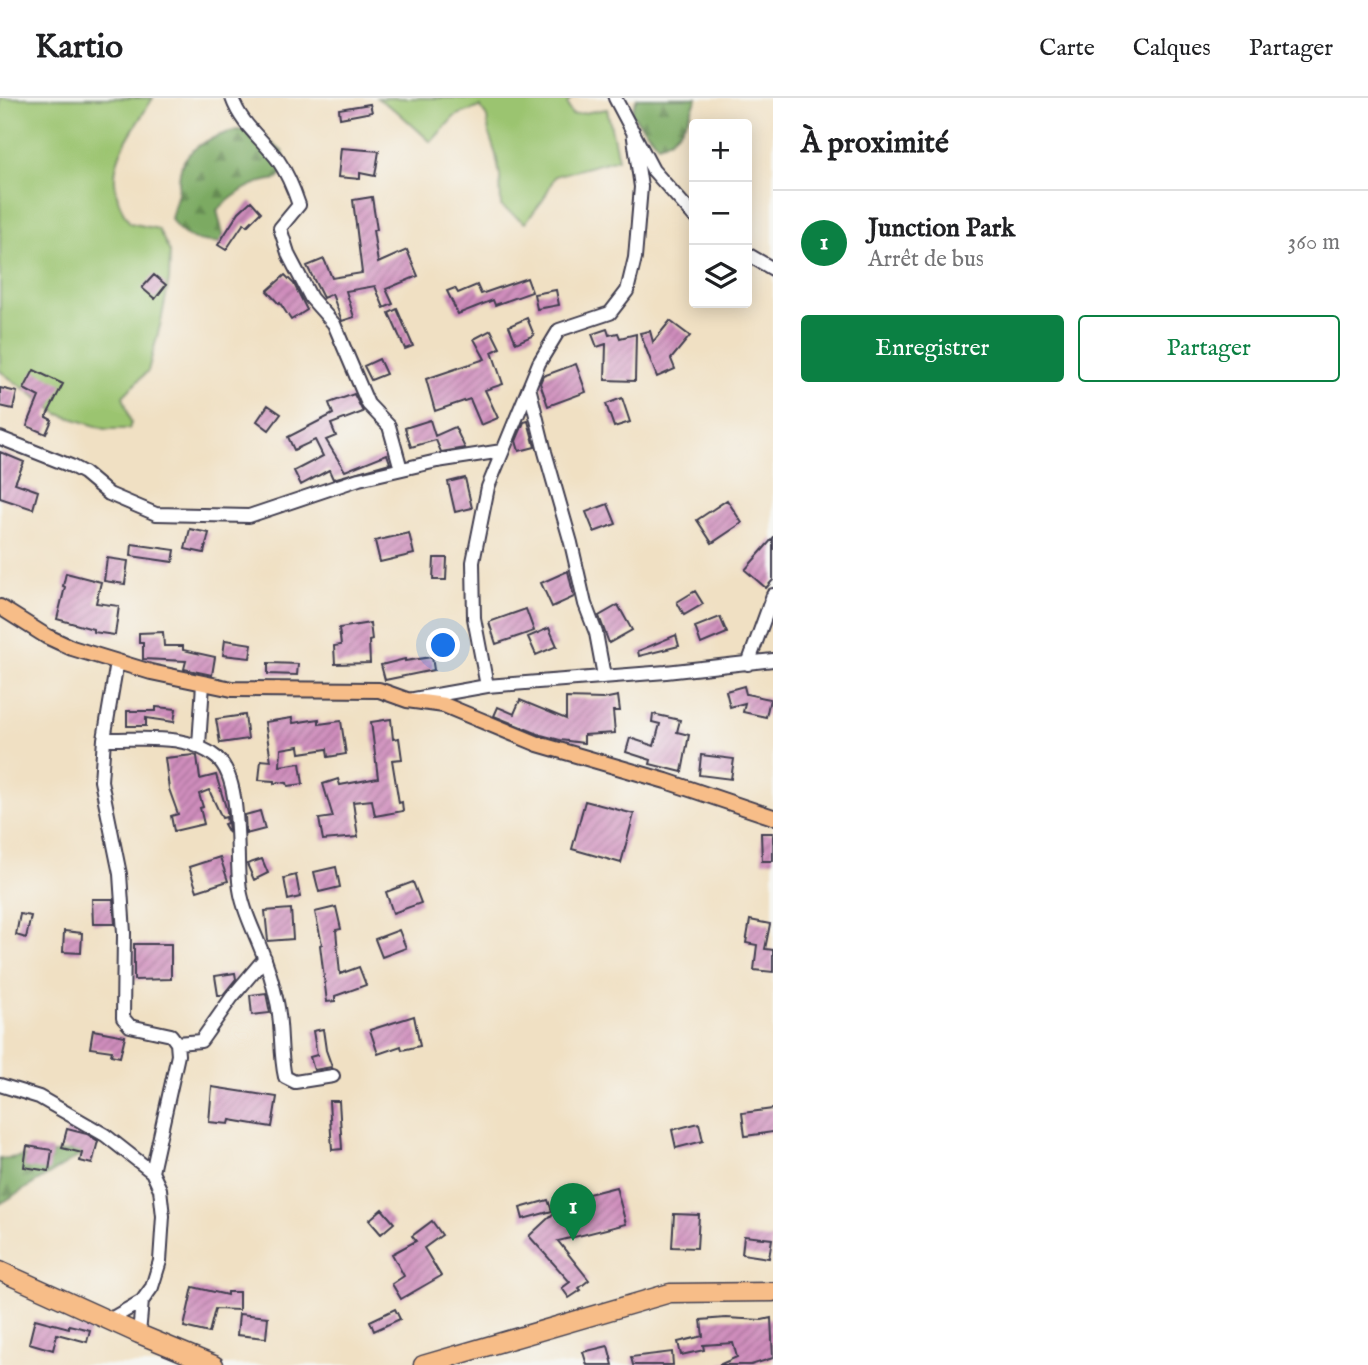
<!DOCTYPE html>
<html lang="fr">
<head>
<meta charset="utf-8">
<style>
  body { margin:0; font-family:"IM FELL English",serif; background:#f2f2f2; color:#202124 }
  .controls { position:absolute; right:21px; top:21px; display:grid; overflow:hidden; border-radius:7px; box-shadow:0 4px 18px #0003 }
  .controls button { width:63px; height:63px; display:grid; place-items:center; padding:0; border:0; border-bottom:2px solid #e0e0e0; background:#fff; color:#202124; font:35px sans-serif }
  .you { position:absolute; left:444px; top:548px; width:24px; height:24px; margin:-18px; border:5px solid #fff; border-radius:50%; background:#1a73e8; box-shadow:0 0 0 10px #1a73e833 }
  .badge { display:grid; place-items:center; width:46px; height:46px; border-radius:50%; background:#0b8043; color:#fff; font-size:23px; font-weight:700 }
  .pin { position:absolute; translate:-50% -58px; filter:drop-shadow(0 2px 4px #0008) }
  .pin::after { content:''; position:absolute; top:37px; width:24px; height:21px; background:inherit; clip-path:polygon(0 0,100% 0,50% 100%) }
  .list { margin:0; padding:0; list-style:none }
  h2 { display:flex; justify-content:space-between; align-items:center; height:91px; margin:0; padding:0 28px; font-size:30px }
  h2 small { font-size:23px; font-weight:400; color:#757577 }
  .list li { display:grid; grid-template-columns:46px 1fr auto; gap:21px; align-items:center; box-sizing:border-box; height:105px; padding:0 28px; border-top:2px solid #e0e0e0 }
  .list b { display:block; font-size:26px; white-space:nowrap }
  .list p { margin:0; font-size:23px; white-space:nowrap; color:#757577 }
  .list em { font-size:23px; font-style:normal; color:#757577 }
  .actions { display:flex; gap:14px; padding:21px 28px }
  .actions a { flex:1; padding:16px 0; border:2px solid #0b8043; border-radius:7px; text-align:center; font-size:24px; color:#0b8043 }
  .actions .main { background:#0b8043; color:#fff }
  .icon { flex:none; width:38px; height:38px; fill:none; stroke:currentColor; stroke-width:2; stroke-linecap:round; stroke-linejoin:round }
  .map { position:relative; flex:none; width:773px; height:1267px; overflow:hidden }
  header { display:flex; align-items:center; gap:42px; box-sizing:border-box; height:98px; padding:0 35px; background:#fff; border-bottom:2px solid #e0e0e0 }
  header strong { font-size:33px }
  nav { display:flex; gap:38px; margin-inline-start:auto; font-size:24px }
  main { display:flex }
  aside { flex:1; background:#fff }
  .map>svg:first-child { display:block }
</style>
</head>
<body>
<header>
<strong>Kartio</strong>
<nav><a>Carte</a><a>Calques</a><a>Partager</a></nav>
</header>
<main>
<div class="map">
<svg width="773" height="1267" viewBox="0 0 773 1267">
  <defs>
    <pattern id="forest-firs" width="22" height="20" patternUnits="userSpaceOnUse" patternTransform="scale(1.75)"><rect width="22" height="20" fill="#7caa62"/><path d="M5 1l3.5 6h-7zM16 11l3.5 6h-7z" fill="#658a52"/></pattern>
    <pattern id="building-hatch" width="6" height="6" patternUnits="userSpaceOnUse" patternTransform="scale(1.75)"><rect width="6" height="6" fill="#cf8dbc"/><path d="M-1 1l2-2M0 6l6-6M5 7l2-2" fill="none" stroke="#a8739a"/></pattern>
  </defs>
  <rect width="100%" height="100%" fill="#f6f6f2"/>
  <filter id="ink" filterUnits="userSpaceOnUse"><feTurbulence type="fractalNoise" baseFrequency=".0143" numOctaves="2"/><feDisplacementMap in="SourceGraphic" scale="14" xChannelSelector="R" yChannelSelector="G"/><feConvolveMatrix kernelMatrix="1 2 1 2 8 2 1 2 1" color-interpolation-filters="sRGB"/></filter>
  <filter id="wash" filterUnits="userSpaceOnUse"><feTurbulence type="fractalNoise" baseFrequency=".00686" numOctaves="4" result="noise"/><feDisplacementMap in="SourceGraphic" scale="28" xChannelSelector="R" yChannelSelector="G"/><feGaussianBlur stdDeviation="1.57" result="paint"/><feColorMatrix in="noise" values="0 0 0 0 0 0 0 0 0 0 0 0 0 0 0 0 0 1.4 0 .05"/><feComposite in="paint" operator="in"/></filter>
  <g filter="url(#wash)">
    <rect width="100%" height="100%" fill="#f0e0c3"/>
    <path fill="#9bc470" stroke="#5e7356" stroke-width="2" d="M0 0H153C126 44 96 75 130 125L158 131 170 154 169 182 161 224 148 273 123 298 131 325 129 331H105L59 316 0 273Z
      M377 0H571L567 6 572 17 607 11 618 61 555 78 543 102 525 125 501 108 500 78 496 57 489 36 487 19 480 9 455 18 431 44 399 15Z"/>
    <path fill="url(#forest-firs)" stroke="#4f664e" stroke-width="2" d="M637 0H697C690 18 679 42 658 47L631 15Z
      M237 32C256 32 268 42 283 54L286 69 278 81C250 84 237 95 217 112L225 145C202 144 183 143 171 121 173 112 176 103 178 94 180 85 178 75 182 67 191 46 217 37 237 32Z
      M91 1051 0 1106V1061Z"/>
    <g id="blocks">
      <path fill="url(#building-hatch)" d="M370 6 372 14 340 20 339 11Z
        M341 50 379 53 375 78 360 75V81L338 79Z
        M372 99 377 132H373L378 165 407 152 418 178 386 191 393 206 384 210 375 188 346 193 354 219 342 223 332 196 323 200 307 168 324 161 332 180 362 175 353 102Z
        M251 103 261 114 247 128 244 125 226 152 218 147 239 114Z
        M154 177 166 187 155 201 142 190Z
        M285 177 294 186 307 212 291 222 280 205 279 206 267 193Z
        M527 180 532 194 495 207 493 202 458 216 447 193 455 190 458 195 477 187 481 196Z
        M556 192 559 207 537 211 534 196Z
        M397 211 413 248 405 251 389 215Z
        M527 220 534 237 516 245 509 228Z
        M670 223 690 238 671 261 675 271 657 279 640 235 650 233 653 244Z
        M607 231 609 237 618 235 620 240 636 236 635 283 605 282 606 246 597 249 592 236Z
        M491 232 500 250 492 254 503 286 485 292 498 320 481 327 470 301 435 313 426 281 485 261 474 241Z
        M379 261 386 276 371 282 364 268Z
        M576 266 586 294 548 308 540 285 543 278Z
        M34 272 63 286 46 319 52 322 46 336 27 328 39 299 24 291Z
        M0 290 17 294 13 311 0 308Z
        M354 296 363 314 331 326 336 338 326 342 345 373 387 356 390 365 333 381 329 372 301 387 294 373 323 358 315 342 294 352 288 339 333 316 329 305Z
        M622 300 630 324 614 329 606 306Z
        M268 307 281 316 269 332 257 323Z
        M430 322 435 338 455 329 465 350 441 354 436 342 411 349 405 330Z
        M528 323 535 349 519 353 516 343 524 324Z
        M0 354 24 364 15 385 38 393 33 411 0 400Z
        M465 380 472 410 455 414 448 384Z
        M727 402 742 425 712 445 697 422Z
        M608 406 616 426 594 434 586 414Z
        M190 431 209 435 204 455 185 451Z
        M409 435 414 456 380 464 375 443Z
        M773 440V482L766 490 745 472Z
        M132 446 175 452 173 464 131 458Z
        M107 460 128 463 125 486 104 483Z
        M434 460H447L446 482H433Z
        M568 473 574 499 552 509 541 485Z
        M66 475 101 484 96 505 119 508 115 537 93 534V531L57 521 65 489 63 488Z
        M695 493 703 506 684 517 677 504Z
        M618 507 632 532 609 545 599 518Z
        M526 511 534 533 496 546 489 524Z
        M720 519 727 535 701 546 695 529Z
        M370 525 372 542 369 543 370 565 335 566 334 548 341 547 339 530Z
        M549 530 557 548 536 557 528 539Z
        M163 534 164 548H183V552L215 559 212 577 184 571 186 563 143 561V545H139V535Z
        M676 537 679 548 639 558 638 553Z
        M225 542 252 546 250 560 223 557Z
        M432 559 434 572 385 582 381 567 405 561V563Z
        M268 565 298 566 297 577 268 576Z
        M744 588 746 596 770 601 766 619 743 614 745 605 730 609 726 593Z
        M618 598 620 613H613L615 635 584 637V645L560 642 541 637 494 618 498 609 514 616 520 602 566 621V600L603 601Z
        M156 609 176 611 174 624 146 620V628H127V613H156Z
        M653 616 680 622 677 634 689 637 682 674 650 666 651 662 626 654 630 640 654 648 660 626 652 624Z
        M245 617 248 641 220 645 216 621Z
        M292 620 293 625 319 621V626L341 623 346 656 328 659 327 651 300 655 299 648 281 651 280 668 300 665 303 686 288 688 287 685 278 684 274 686V683L259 682 261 662 271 663 265 624Z
        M391 621 393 641 399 640 402 661 392 662 399 705 402 704 403 713 375 718 372 702 353 704 358 739 323 742 319 721 333 719 323 686 338 681 340 687 378 680 371 624Z
        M194 657 197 658 200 681 216 677 227 713 229 735 224 726 227 725 226 719 222 720 209 692 199 696 203 709 200 710 204 726 174 733 171 718 178 716 169 691 165 660Z
        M701 657 734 661 731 681 699 677Z
        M585 703 634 716 621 765 572 751Z
        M260 713 265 731 246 736 245 717Z
        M761 735H773V763H762Z
        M220 759 228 783 197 793 189 769Z
        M262 761 268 775 254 782 247 766Z
        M336 769 340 789 319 794 314 774Z
        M296 777 300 799 288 802 284 780Z
        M413 784 421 805 393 815 386 794Z
        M92 801H113L115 826H93Z
        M336 809 341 831 336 832 340 876 359 869 366 887 335 898V903L327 904 320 847 322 846 315 814Z
        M291 811 293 841 268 843 265 813Z
        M20 816 31 818 26 840 16 837Z
        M750 822 770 826 765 851 773 852V874L754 872 757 847 746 845Z
        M399 832 406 850 382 859 375 841Z
        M64 833 82 835 81 855 63 854Z
        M134 846H171V881L134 882Z
        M235 875 236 881 223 897H218L215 878Z
        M266 895 270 915 252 917 250 897Z
        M414 918 420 948 402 952 401 948 378 956 370 932Z
        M323 931 326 952 332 969 314 972 310 959 317 957 313 933Z
        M93 932 125 938 120 959 111 957 112 953 90 950Z
        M212 989 277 999 272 1029 230 1022 229 1026 209 1024Z
        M329 1003H339L342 1051 332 1052Z
        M773 1011V1034L745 1038 742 1015Z
        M699 1025 703 1043 676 1050 672 1032Z
        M67 1031 87 1036 98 1043 92 1066 80 1063 82 1055 62 1050Z
        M27 1048 52 1052 49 1073 24 1069Z
        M616 1089 626 1126 558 1143 589 1182 579 1190 581 1192 569 1200 562 1190 570 1184 529 1138 569 1101Z
        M548 1102 552 1113 523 1121 520 1110Z
        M382 1111 394 1125 381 1136 369 1122Z
        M674 1116 699 1117 697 1150 672 1149Z
        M432 1123 442 1137 424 1150 441 1178 401 1201 392 1186 404 1178 392 1156 416 1143 412 1138Z
        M744 1138 772 1141 769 1160 742 1156Z
        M193 1189 227 1197V1194H239V1212L215 1211 209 1235 184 1229Z
        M395 1211 400 1221 374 1233 370 1223Z
        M239 1216 268 1219 266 1240 237 1237Z
        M726 1220 762 1222 771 1220 773 1260 751 1267H719L737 1259 733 1245 703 1247 704 1252 681 1257 678 1244 703 1238 701 1222Z
        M35 1221 69 1230V1227L90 1232 87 1244 57 1236 53 1252 29 1245Z
        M608 1248 613 1267H587L583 1254Z
        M672 1254 673 1267H633L631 1259Z"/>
    </g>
  </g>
  <g filter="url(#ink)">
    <use href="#blocks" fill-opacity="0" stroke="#413e4f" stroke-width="2"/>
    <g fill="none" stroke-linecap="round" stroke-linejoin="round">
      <g stroke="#413e4f" stroke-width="16">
        <path id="minor" d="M232 0C241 26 261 40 278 62 287 75 294 92 299 107L280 130 289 158 311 200 334 226 368 306 389 328 401 371
          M615 0 653 72 694 118
          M747 156 773 171
          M529 289 545 354 571 445 585 506 596 535 604 578
          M0 340 71 368 84 375 109 396 156 416 249 418 359 381 437 363 502 353
          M117 564 104 641 101 683 120 776 124 835 123 920 130 928 171 937 177 945 178 957 152 1074
          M748 566 773 497
          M487 588 474 520 473 464 488 389 539 265 559 232 610 215 627 193 635 160 641 89 633 33
          M414 601 487 588 666 574 773 562
          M104 641C142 642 186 634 217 660 242 681 236 752 239 783 241 810 255 834 264 859 269 872 273 886 276 900 283 925 279 953 285 979L295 984 333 978
          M199 647 203 586
          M177 945 201 943 232 899 265 860
          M0 987 39 999 105 1037 152 1074 160 1091 163 1118 160 1163 152 1189 142 1203 139 1236
          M109 1222 142 1203"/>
      </g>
      <g stroke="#413e4f" stroke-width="18">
        <path id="major" d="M0 509 46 538 72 550 151 574 232 591 379 592 407 602 444 607 538 646 666 683 773 719"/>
      </g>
      <g stroke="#413e4f" stroke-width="21">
        <path id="highway" d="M0 1173 139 1236 214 1267
          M423 1267 670 1195 773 1194"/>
      </g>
      <use href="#minor" stroke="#fff" stroke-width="12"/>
      <use href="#major" stroke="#f7bd88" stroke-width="14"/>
      <use href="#highway" stroke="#f7bd88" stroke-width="18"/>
    </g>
  </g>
</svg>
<div class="controls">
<button>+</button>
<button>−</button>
<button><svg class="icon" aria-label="layers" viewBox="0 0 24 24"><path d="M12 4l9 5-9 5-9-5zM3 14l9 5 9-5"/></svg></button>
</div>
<div class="you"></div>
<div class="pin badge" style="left:573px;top:1143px">1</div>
</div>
<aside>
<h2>À proximité<small></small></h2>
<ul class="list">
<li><span class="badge">1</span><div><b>Junction Park</b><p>Arrêt de bus</p></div><em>360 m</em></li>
</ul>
<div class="actions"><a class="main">Enregistrer</a><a>Partager</a></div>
</aside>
</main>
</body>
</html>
